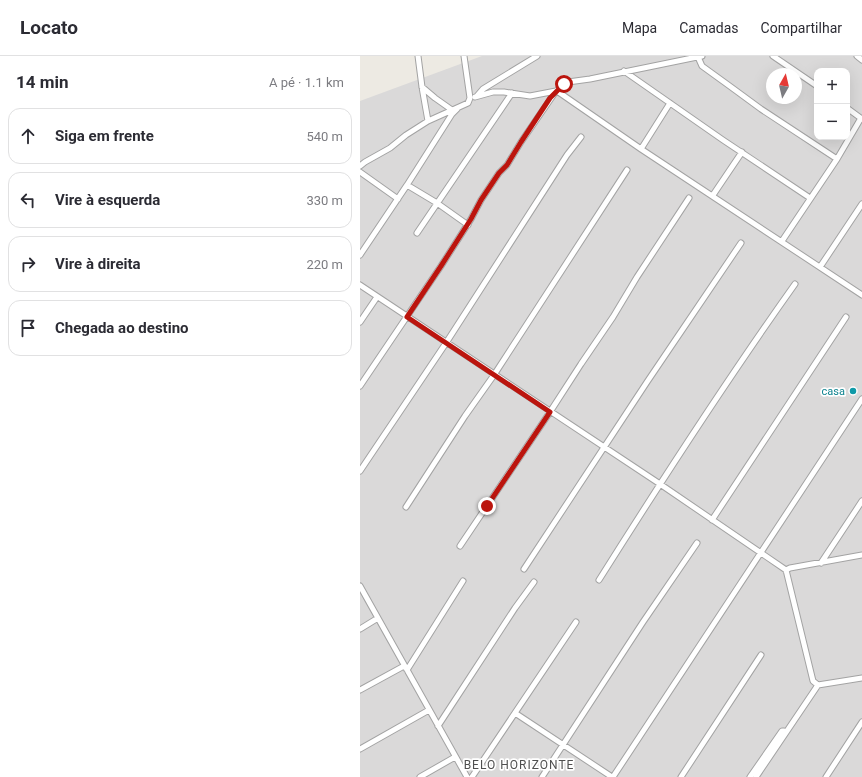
<!DOCTYPE html>
<html lang="pt">
<head>
<meta charset="utf-8">
<style>
  body { margin:0; font-family:Roboto,sans-serif; background:#f2f2f3; color:#2b2b33 }
  .controls { position:absolute; right:12px; top:12px; display:grid; overflow:hidden; border-radius:8px; box-shadow:0 4px 16px #0002 }
  .controls button { width:36px; height:36px; display:grid; place-items:center; padding:0; border:0; border-bottom:1px solid #e1e1e2; background:#fff; color:#2b2b33; font:20px sans-serif }
  .compass { position:absolute; left:406px; top:12px; width:36px; height:36px; border-radius:50%; background:#fff; box-shadow:0 4px 16px #0002; rotate:8deg }
  .stop { position:absolute; width:12px; height:12px; margin:-9px; border:3px solid #bb150e; border-radius:50%; background:#fff }
  .stop.end { background:#bb150e; border-color:#fff; box-shadow:0 1px 4px #0008 }
  .list { margin:0; padding:0; list-style:none }
  h2 { display:flex; justify-content:space-between; align-items:center; height:52px; margin:0; padding:0 16px; font-size:17px }
  h2 small { font-size:13px; font-weight:400; color:#7c7c81 }
  .list li { display:grid; grid-template-columns:26px 1fr auto; gap:12px; align-items:center; box-sizing:border-box; height:56px; margin:0 8px 8px; padding:0 8px; border:1px solid #e1e1e2; border-radius:12px }
  .list b { display:block; font-size:15px; white-space:nowrap }
  .list em { font-size:13px; font-style:normal; color:#7c7c81 }
  .icon { flex:none; width:22px; height:22px; fill:none; stroke:currentColor; stroke-width:2; stroke-linecap:round; stroke-linejoin:round }
  .map { position:relative; flex:none; width:502px; height:721px; overflow:hidden }
  header { display:flex; align-items:center; gap:24px; box-sizing:border-box; height:56px; padding:0 20px; background:#fff; border-bottom:1px solid #e1e1e2 }
  header strong { font-size:19px }
  nav { display:flex; gap:22px; margin-inline-start:auto; font-size:14px }
  main { display:flex }
  aside { flex:1; background:#fff }
  .map>svg:first-child { display:block }
</style>
</head>
<body>
<header>
<strong>Locato</strong>
<nav><a>Mapa</a><a>Camadas</a><a>Compartilhar</a></nav>
</header>
<main>
<aside>
<h2>14 min<small>A pé · 1.1 km</small></h2>
<ul class="list">
<li><svg class="icon" aria-label="ahead" viewBox="0 0 24 24"><path d="M12 20V5M6 11l6-6 6 6"/></svg><div><b>Siga em frente</b></div><em>540 m</em></li>
<li><svg class="icon" aria-label="left" viewBox="0 0 24 24"><path d="M17 20v-9H6M10 6l-5 5 5 5"/></svg><div><b>Vire à esquerda</b></div><em>330 m</em></li>
<li><svg class="icon" aria-label="right" viewBox="0 0 24 24"><path d="M7 20v-9h11M14 6l5 5-5 5"/></svg><div><b>Vire à direita</b></div><em>220 m</em></li>
<li><svg class="icon" aria-label="arrive" viewBox="0 0 24 24"><path d="M6 21V4h12l-3 4 3 4H6"/></svg><div><b>Chegada ao destino</b></div></li>
</ul>
</aside>
<div class="map">
<svg width="502" height="721" viewBox="0 0 502 721">
  <rect width="100%" height="100%" fill="#edeae3"/>
  <path fill="#dad9d9" fill-rule="evenodd" d="M122 0H502V721H0V45ZM457 15H487V81H457ZM412 18H436V42H412Z"/>
  <g fill="none" stroke-linecap="round" stroke-linejoin="round">
    <g stroke="#a3a3a3" stroke-width="7">
      <path id="minor" d="M58 0 62 31 68 65
        M413 0 457 30
        M497 0 502 4
        M338 1 342 10 371 31 401 53 477 103
        M264 15 363 84 450 142
        M62 31 75 42 92 54
        M197 35 281 93 502 239
        M117 40 123 33 177 0
        M115 41 133 36H144L170 40 196 35
        M487 52 502 63
        M281 93 310 47
        M0 110 5 106 30 92 46 79 68 65 108 47 110 42 104 0
        M0 116 38 143
        M47 129 77 147 108 169
        M353 139 382 96
        M57 177 152 37
        M422 185 477 103 501 62
        M0 199 47 129 92 58 97 53
        M460 211 502 148
        M0 229 300 428 426 514
        M0 266 17 241
        M0 330 81 210 111 163 121 144 139 117 147 109 161 86 196 35 208 26 230 23 342 0
        M0 415 86 287 207 99 221 81
        M46 451 105 360 134 319 267 114
        M352 464 486 261
        M100 490 190 356 221 308 253 261 277 221 329 142
        M461 507 502 445
        M164 513 287 326 381 187
        M239 524C302 424 366 325 435 228
        M0 530 107 721
        M0 573 18 562
        M47 614 103 525
        M458 629 453 625 426 514 430 512 502 499
        M0 634 44 610
        M155 657 252 721
        M78 670 155 552 174 526
        M0 693 69 654
        M60 721 95 701
        M112 721 216 566
        M182 721 283 566 337 487
        M253 721 502 343
        M321 721 401 599
        M390 721 422 675H424
        M396 721 458 629 502 622
        M466 721 502 666"/>
    </g>
    <use href="#minor" stroke="#fff" stroke-width="5"/>
  </g>
  <g fill="none" stroke-linecap="round" stroke-linejoin="round">
    <path stroke="#bb150e" stroke-width="5" d="M127 450 190 356 47 261 81 210 111 163 121 144 139 117 147 109 161 86 190 42 204 28"/>
  </g>
  <circle fill="#0f9aa8" stroke="#fff" stroke-width="1.5" cx="493" cy="335" r="4"/>
  <g text-anchor="middle" dominant-baseline="central" stroke-width="3.5" stroke-linejoin="round" paint-order="stroke">
    <g font-size="11" fill="#0d838f" stroke="#fff" text-anchor="end">
      <text x="485" y="335">casa</text>
    </g>
    <g font-size="12" letter-spacing="1" fill="#4f4f4f" stroke="#fff">
      <text x="159" y="709">BELO HORIZONTE</text>
    </g>
  </g>
</svg>
<div class="controls">
<button>+</button>
<button>−</button>
</div>
<svg class="compass" viewBox="-18 -18 36 36"><path d="M0-13l5 13h-10z" fill="#e53935"/><path d="M0 13l5-13h-10z" fill="#7c7c81"/></svg>
<div class="stop" style="left:204px;top:28px"></div>
<div class="stop end" style="left:127px;top:450px"></div>
</div>
</main>
</body>
</html>
